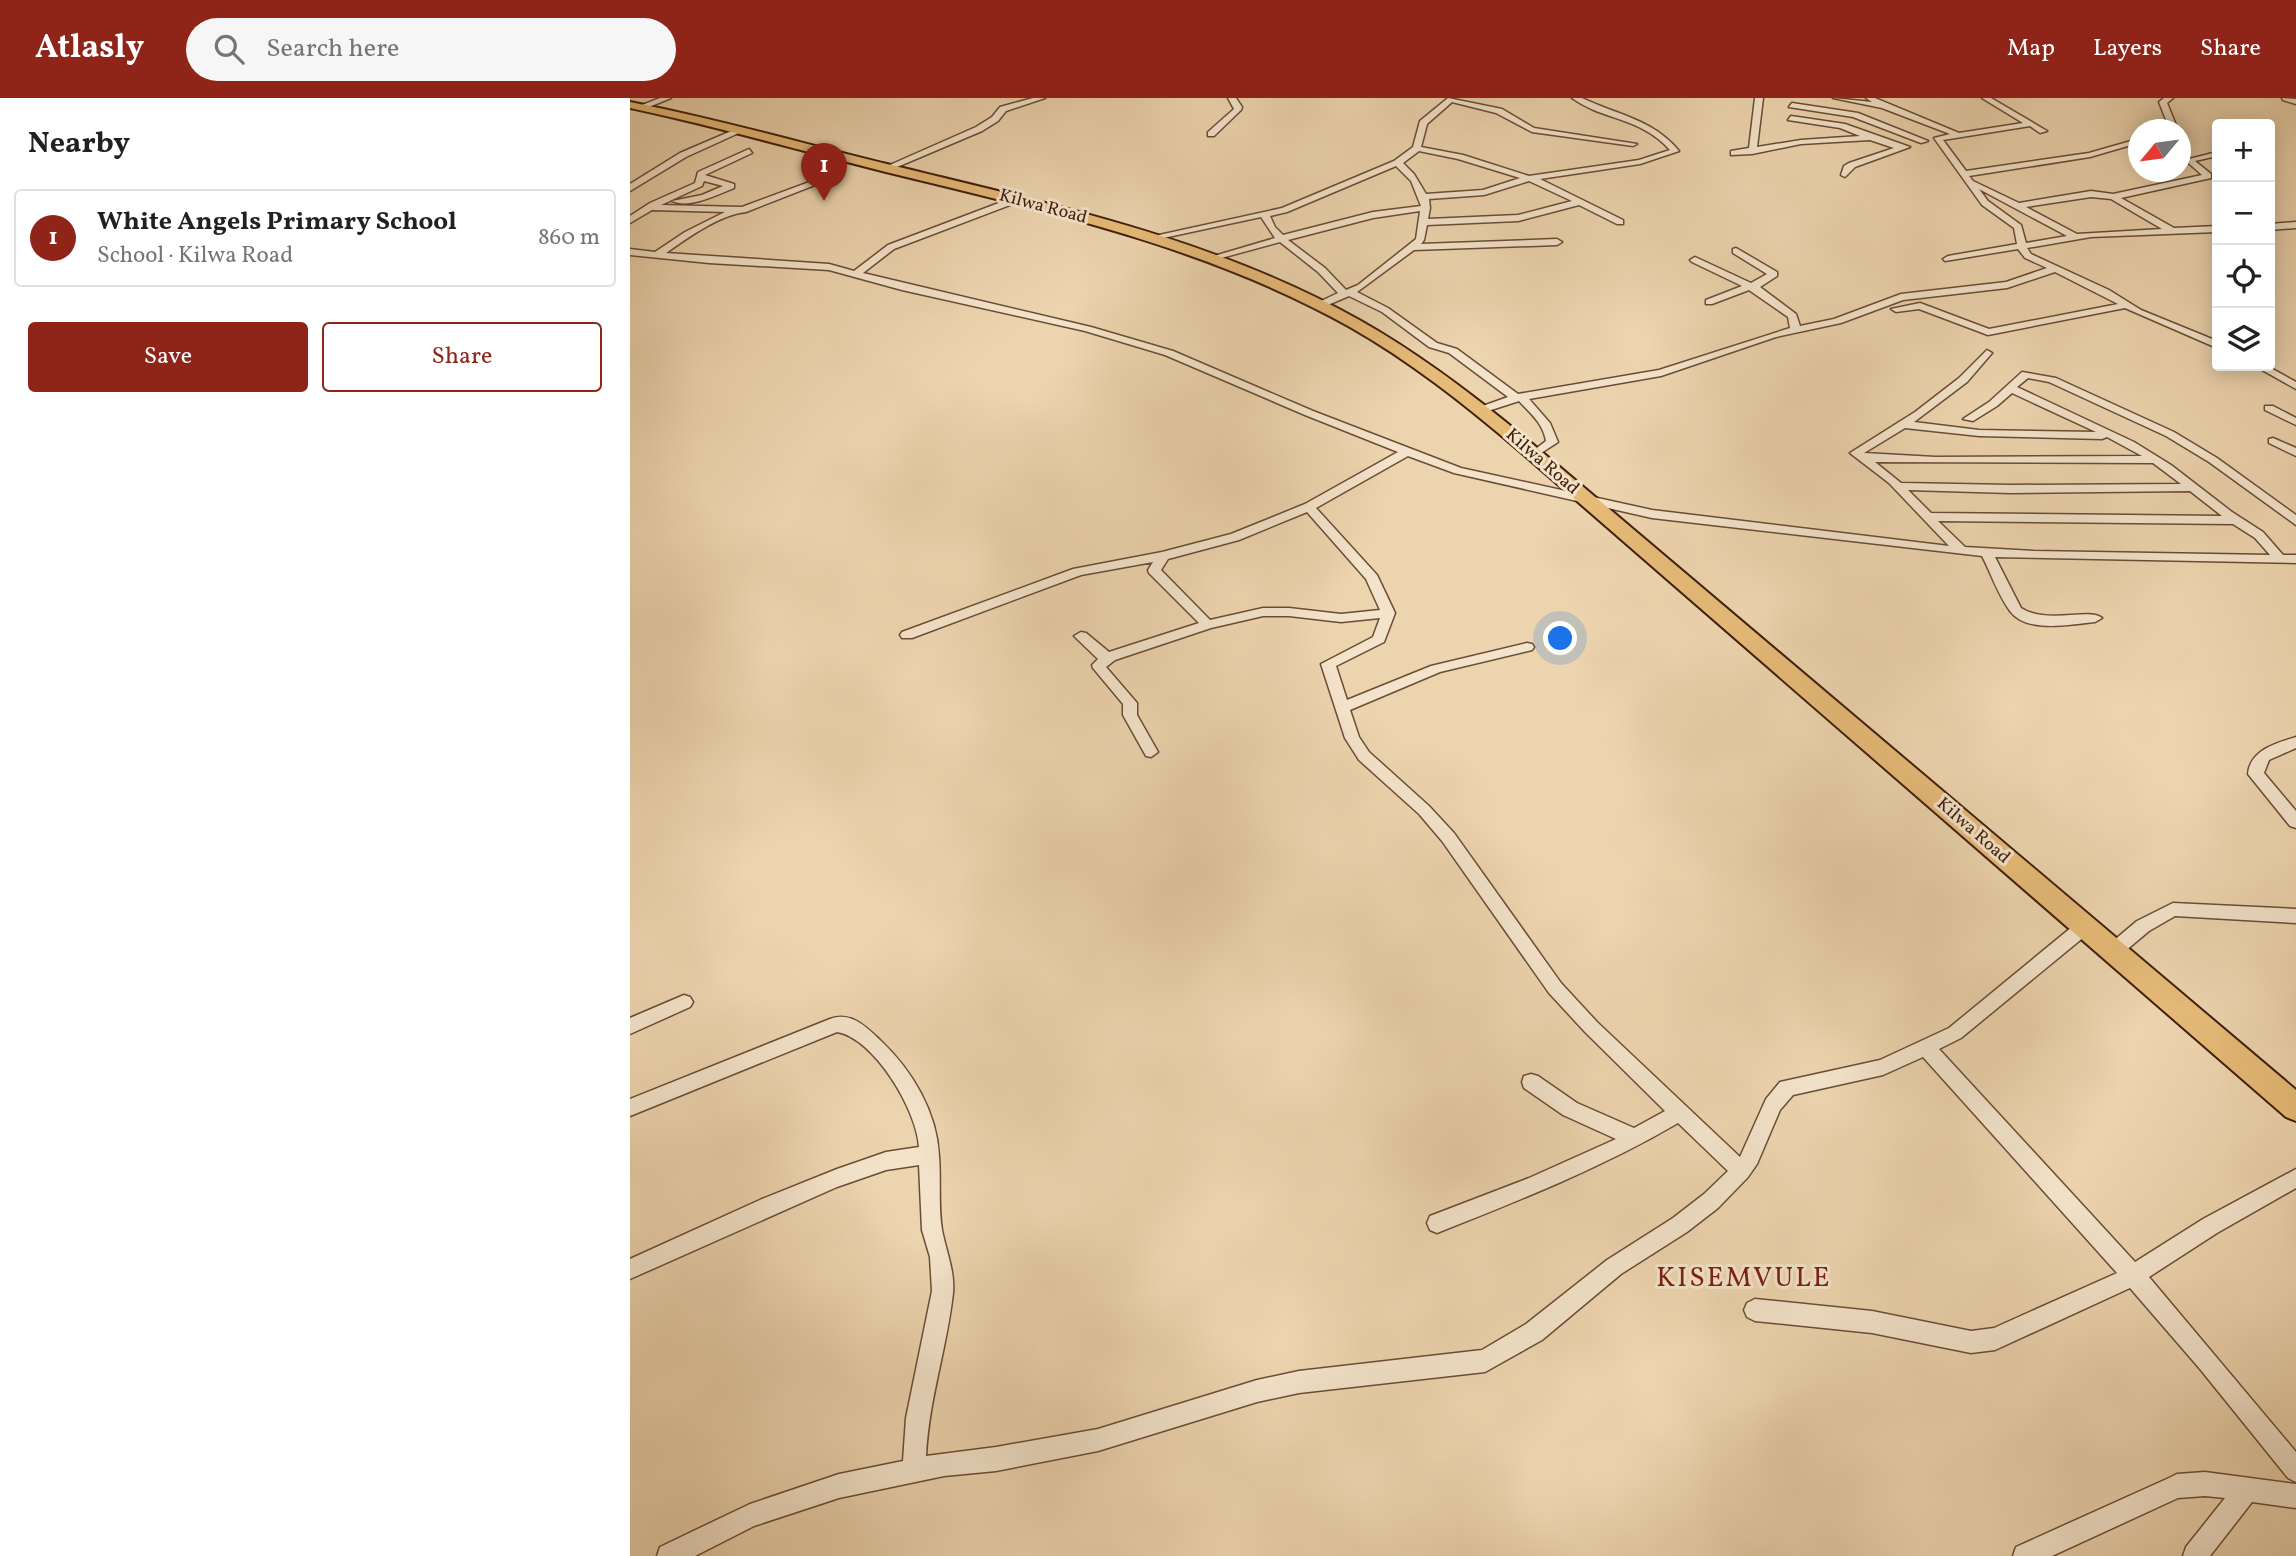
<!DOCTYPE html>
<html lang="en">
<head>
<meta charset="utf-8">
<style>
  body { margin:0; font-family:Vollkorn,serif; background:#f6f6f6; color:#202124 }
  .controls { position:absolute; right:21px; top:21px; display:grid; overflow:hidden; border-radius:7px; box-shadow:0 4px 18px #0003 }
  .controls button { width:63px; height:63px; display:grid; place-items:center; padding:0; border:0; border-bottom:2px solid #e0e0e0; background:#fff; color:#202124; font:35px sans-serif }
  .compass { position:absolute; left:1498px; top:21px; width:63px; height:63px; border-radius:50%; background:#fff; box-shadow:0 4px 18px #0003; rotate:241deg }
  .you { position:absolute; left:931px; top:541px; width:24px; height:24px; margin:-18px; border:5px solid #fff; border-radius:50%; background:#1a73e8; box-shadow:0 0 0 10px #1a73e833 }
  .badge { display:grid; place-items:center; width:46px; height:46px; border-radius:50%; background:#8f2418; color:#fff; font-size:23px; font-weight:700 }
  .pin { position:absolute; translate:-50% -58px; filter:drop-shadow(0 2px 4px #0008) }
  .pin::after { content:''; position:absolute; top:37px; width:24px; height:21px; background:inherit; clip-path:polygon(0 0,100% 0,50% 100%) }
  .list { margin:0; padding:0; list-style:none }
  h2 { display:flex; justify-content:space-between; align-items:center; height:91px; margin:0; padding:0 28px; font-size:30px }
  h2 small { font-size:23px; font-weight:400; color:#757577 }
  .list li { display:grid; grid-template-columns:46px 1fr auto; gap:21px; align-items:center; box-sizing:border-box; height:98px; margin:0 14px 14px; padding:0 14px; border:2px solid #e0e0e0; border-radius:7px }
  .list b { display:block; font-size:26px; white-space:nowrap }
  .list p { margin:0; font-size:23px; white-space:nowrap; color:#757577 }
  .list em { font-size:23px; font-style:normal; color:#757577 }
  .actions { display:flex; gap:14px; padding:21px 28px }
  .actions a { flex:1; padding:16px 0; border:2px solid #8f2418; border-radius:7px; text-align:center; font-size:24px; color:#8f2418 }
  .actions .main { background:#8f2418; color:#fff }
  .icon { flex:none; width:38px; height:38px; fill:none; stroke:currentColor; stroke-width:2; stroke-linecap:round; stroke-linejoin:round }
  .map { position:relative; flex:none; width:1666px; height:1458px; overflow:hidden }
  header { display:flex; align-items:center; gap:42px; box-sizing:border-box; height:98px; padding:0 35px; background:#8f2418; color:#fff }
  header strong { font-size:33px }
  nav { display:flex; gap:38px; margin-inline-start:auto; font-size:24px }
  .search { width:490px; height:63px; background:#f6f6f6; display:flex; align-items:center; gap:18px; box-sizing:border-box; padding:0 24px; border-radius:38px; color:#757577; font-size:26px }
  main { display:flex }
  aside { flex:1; background:#fff }
  .map>svg:first-child { display:block }
</style>
</head>
<body>
<header>
<strong>Atlasly</strong>
<div class="search"><svg class="icon" aria-label="search" viewBox="0 0 24 24"><circle cx="10" cy="10" r="6"/><path d="M15 15l6 6"/></svg>Search here</div>
<nav><a>Map</a><a>Layers</a><a>Share</a></nav>
</header>
<main>
<aside>
<h2>Nearby<small></small></h2>
<ul class="list">
<li><span class="badge">1</span><div><b>White Angels Primary School</b><p>School · Kilwa Road</p></div><em>860 m</em></li>
</ul>
<div class="actions"><a class="main">Save</a><a>Share</a></div>
</aside>
<div class="map">
<svg width="1666" height="1458" viewBox="0 0 1666 1458">
  <rect width="100%" height="100%" fill="#ecd4ae"/>
  <filter id="stains"><feTurbulence type="fractalNoise" baseFrequency=".00286" numOctaves="4"/><feColorMatrix values="0 0 0 0 .2 0 0 0 0 .09 0 0 0 0 .02 0 0 0 .5 -.17"/></filter>
  <radialGradient id="worn" r=".72"><stop offset=".6" stop-color="#630" stop-opacity="0"/><stop offset="1" stop-color="#630" stop-opacity=".3"/></radialGradient>
  <g fill="none" stroke-linecap="round" stroke-linejoin="round">
    <g stroke="#6b4c35" stroke-width="3">
      <path id="minor" d="M30 0H41L14 11 7 9Z
        M403 0H415L376 13 368 23 352 33 260 72 253 70 346 29 362 19 370 9Z
        M598 0H606L612 9 611 12 584 38H578V34L604 11Z
        M818 0 872 11 904 30 1007 46 1003 48 902 34 866 15 822 4 797 26 791 49 833 57 899 78 1009 62 1040 52C1011 19 974 23 942 0H952C987 17 1023 21 1049 53L1010 66 910 81 993 122V126H987L949 107 888 123 797 127 794 142 791 146 927 141 932 144 927 147 784 152 727 194 758 210 807 245 827 251 888 296 1029 272 1160 230 1158 219 1119 192 1082 206H1076V202L1112 188 1062 164 1060 162 1065 159 1121 185 1137 176 1103 155V151L1106 150 1147 174V178L1130 189 1166 216 1170 228 1204 221 1271 196 1376 184 1417 170 1395 160 1388 151 1315 163 1313 161 1318 158 1387 146 1384 130 1352 107 1304 40 1320 36 1252 10 1203 0 1242 4 1236 0H1245L1329 35 1393 25 1352 0H1361L1417 33 1410 35 1400 28 1313 42 1336 73 1459 55 1508 41V45L1460 59 1339 78 1343 83 1389 105 1461 93 1483 96 1572 77 1555 62 1587 54V58L1565 63 1581 76V80L1491 100 1544 130 1587 128V134L1461 139 1397 150 1401 156 1479 192 1511 212 1587 243V250L1495 210 1358 237 1289 211 1266 214 1261 211 1290 205 1359 231 1488 206 1425 174 1377 190 1273 202 1211 225 1146 239 1031 278 899 301 920 325 928 344 905 359 899 356 916 343C913 325 900 315 889 303L855 314H847V310L878 299 819 255 799 249 752 214 719 198 693 209H687V205L708 195 688 174 650 144 584 162V158L645 140 631 119 524 142 520 139 652 110 764 63 783 49 790 23ZM789 53 828 61 890 80 853 92 796 96 784 76 773 65ZM766 68 781 83 791 108 743 114 653 137 645 129 640 118 657 114ZM899 83 942 103 888 117 798 121 800 110 799 101 854 97ZM1349 91 1437 138 1396 145 1391 127 1358 103ZM1461 99 1481 101 1532 131 1447 136 1396 109ZM790 113 786 141 728 187 716 192 695 170 658 142 743 120Z
        M1125 0H1133L1127 49 1171 42 1230 38 1210 30 1158 22 1161 18 1215 26 1280 49 1225 69 1215 79 1211 77 1214 68 1219 65 1264 50 1240 42 1171 46 1122 56 1101 57V53L1119 50Z
        M1534 0H1543L1537 5 1548 32H1540L1529 4Z
        M1652 0 1666 1V6L1653 2Z
        M1162 5 1228 15 1298 43 1291 45 1223 19 1159 9Z
        M106 31 113 33 56 59 0 93V86L50 55Z
        M119 51 122 55 75 77 104 86V90C87 97 59 111 42 103L72 97 93 88 74 83 72 88 31 107 112 109 201 76 208 78 116 114C89 117 59 139 36 155L199 166 224 173 258 147 382 100H388V104L264 151 233 175 461 229 543 253 683 313 831 370 1022 412 1319 448 1259 385 1220 355 1285 314 1329 280 1357 252 1362 255 1337 284 1284 324 1349 332 1466 334 1382 295 1367 308 1343 323 1333 321 1359 304 1392 274 1426 280 1544 334 1587 360 1666 417V427L1579 364 1536 338 1419 284 1398 280 1387 289 1504 344 1541 367 1602 414 1633 434 1653 457H1666V465L1365 459 1391 510C1417 527 1459 509 1472 520L1465 524C1441 526 1397 536 1380 513 1368 497 1361 475 1352 458L1022 420 824 375 778 358 686 410 747 477 765 515 754 544 706 568 717 602 801 568 897 545 902 546 904 549 902 552 810 574 720 612 729 639 739 654 799 708 824 735 931 885 967 924 1110 1059 1136 1001 1150 984 1250 962 1319 930 1448 824H1460L1462 829 1460 834 1331 940 1309 951 1505 1164 1573 1121 1666 1071V1090L1587 1135 1519 1179 1666 1354V1384L1658 1380 1570 1271 1500 1190 1365 1252 1341 1255 1242 1235 1125 1223 1117 1219 1114 1212 1117 1205 1125 1201 1242 1213 1341 1233 1364 1230 1487 1175 1293 959 1253 977 1163 997 1150 1012 1127 1066 1118 1079 1088 1110 1057 1134 991 1176 912 1242 855 1274 669 1295 627 1304 468 1353 366 1373 314 1378 209 1400 124 1428 65 1458H27L30 1449 120 1406 209 1376 273 1363 276 1320 302 1193 300 1159 292 1132 289 1067 256 1072 207 1089 0 1181V1161L132 1101 207 1071 256 1054 289 1049C287 1012 244 940 207 934L0 1018V1001L200 921C221 913 236 929 250 942 282 972 307 1014 309 1058 311 1082 308 1108 312 1132 316 1153 325 1173 323 1195 317 1250 299 1300 296 1358L366 1349 468 1331 627 1282 669 1273 852 1252 896 1226 977 1162 1043 1120 1074 1096 1098 1073 1048 1025C971 1070 890 1102 807 1135L800 1132 797 1125 800 1118 899 1080 986 1041 933 1017 894 990 892 984 894 978 901 976 908 978 947 1005 1004 1030 1035 1013 955 934 919 895 812 743 789 716 729 662 715 640 691 566 743 539 750 520 711 524 659 518H633L581 530 485 562 476 569 507 605V617L528 654 521 659 516 658 493 617V606L463 570 462 567 468 561 444 538 451 534 456 535 479 554 569 525 519 475 518 472 523 464 451 477 282 540H272L270 537 272 534 443 471 532 454 601 436 675 406 768 354 675 317 535 257 455 233 272 192 199 172 79 165 0 157V151L25 154 55 134 95 114 22 112 0 125V118L20 105 65 85 68 74ZM1275 330 1349 338 1472 341 1477 339 1512 358 1305 359 1234 355ZM1245 364 1523 365 1551 386 1381 387 1271 385ZM1278 392 1381 395 1560 393 1592 418 1301 415ZM677 414 736 481 750 512 711 516 659 510H633L580 522 531 472 538 461 609 442ZM1308 423 1603 426 1625 440 1640 457 1404 453 1335 449Z
        M1666 124V130L1640 132V126Z
        M1625 268H1637L1666 284V291Z
        M1635 308H1643L1666 320V327L1635 312Z
        M1643 340 1666 350V358L1639 345V341Z
        M1666 639V650L1639 662 1634 675 1666 713V730L1660 728 1618 676C1620 652 1646 645 1666 639Z
        M1543 805 1666 811V825L1545 818 1519 833 1488 859 1482 861 1476 859 1473 854 1476 849 1507 823Z
        M54 897 60 899 63 904 60 909 0 936V920Z
        M1575 1374 1666 1386V1410L1622 1404 1580 1458H1553L1556 1449 1595 1400 1575 1398 1548 1400 1422 1458H1383L1386 1449 1539 1380 1547 1376Z"/>
    </g>
    <g stroke="#401f0d" stroke-width="4">
      <path id="highway" d="M0 4C87 21 171 45 257 66 419 106 584 140 731 223 791 257 846 299 899 343L1666 992V1023L1656 1019 886 350C834 306 780 263 720 229 576 148 415 113 256 74 171 53 86 28 0 10Z"/>
    </g>
    <use href="#minor" fill="#f3e3ca" fill-rule="evenodd"/>
    <use href="#highway" fill="#e6ba77" fill-rule="evenodd"/>
  </g>
  <g text-anchor="middle" dominant-baseline="central" stroke-width="6" stroke-linejoin="round" paint-order="stroke">
    <g font-size="18" fill="#401f0d" stroke="#f3e3ca">
      <text transform="translate(413 109) rotate(15)">Kilwa Road</text>
      <text transform="translate(912 364) rotate(41)">Kilwa Road</text>
      <text transform="translate(1343 733) rotate(41)">Kilwa Road</text>
    </g>
    <g font-size="28" letter-spacing="2" fill="#7a1f14" stroke="#f3e3ca">
      <text x="1114" y="1180">KISEMVULE</text>
    </g>
  </g>
  <rect width="100%" height="100%" filter="url(#stains)"/>
  <rect width="100%" height="100%" fill="url(#worn)"/>
</svg>
<div class="controls">
<button>+</button>
<button>−</button>
<button><svg class="icon" aria-label="locate" viewBox="0 0 24 24"><circle cx="12" cy="12" r="6"/><path d="M12 2v4M12 18v4M2 12h4M18 12h4"/></svg></button>
<button><svg class="icon" aria-label="layers" viewBox="0 0 24 24"><path d="M12 4l9 5-9 5-9-5zM3 14l9 5 9-5"/></svg></button>
</div>
<svg class="compass" viewBox="-18 -18 36 36"><path d="M0-13l5 13h-10z" fill="#e53935"/><path d="M0 13l5-13h-10z" fill="#757577"/></svg>
<div class="you"></div>
<div class="pin badge" style="left:194px;top:103px">1</div>
</div>
</main>
</body>
</html>
